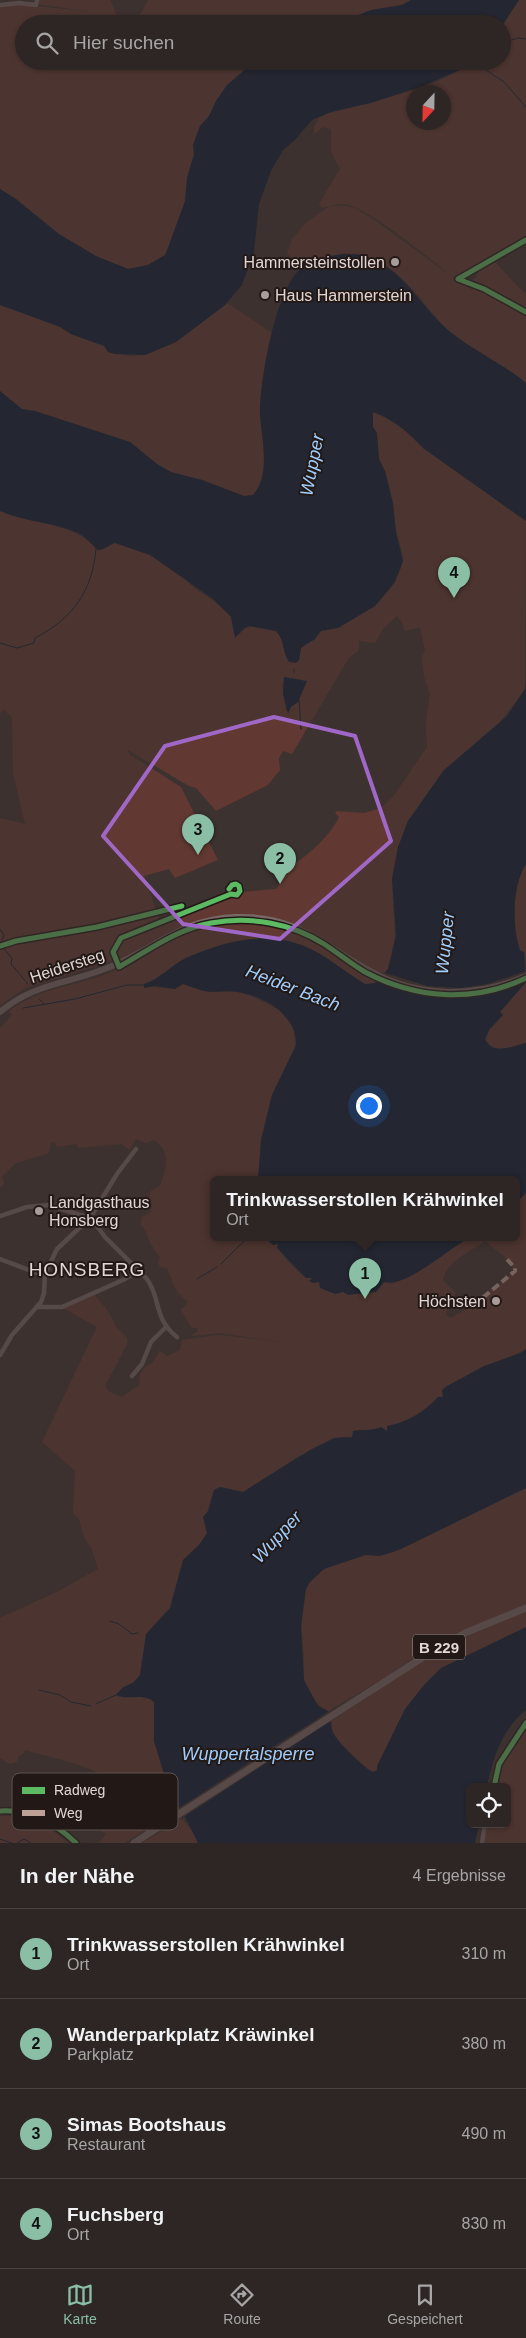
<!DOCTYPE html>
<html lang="de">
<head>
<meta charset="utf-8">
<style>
  body { margin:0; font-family:Arial,sans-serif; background:#352e2c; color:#f1f3f6 }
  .controls { position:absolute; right:15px; bottom:15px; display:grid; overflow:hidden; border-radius:8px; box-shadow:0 1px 4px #0004 }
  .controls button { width:45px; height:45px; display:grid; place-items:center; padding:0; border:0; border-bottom:1px solid #484341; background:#2d2624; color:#f1f3f6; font:25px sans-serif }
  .compass { position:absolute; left:406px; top:85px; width:45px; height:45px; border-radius:50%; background:#2d2624; box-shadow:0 1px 4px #0004; rotate:202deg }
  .you { position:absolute; left:368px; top:1105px; width:18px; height:18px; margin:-12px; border:4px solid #fff; border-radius:50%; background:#1a73e8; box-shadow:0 0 0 8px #1a73e833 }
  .badge { display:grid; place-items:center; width:32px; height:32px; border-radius:50%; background:#8abfa5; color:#111; font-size:16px; font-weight:700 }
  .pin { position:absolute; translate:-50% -41px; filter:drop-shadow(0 1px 2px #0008) }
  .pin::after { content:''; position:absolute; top:26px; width:18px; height:15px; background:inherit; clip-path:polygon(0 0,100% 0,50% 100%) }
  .popup { position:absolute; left:210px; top:1176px; width:310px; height:65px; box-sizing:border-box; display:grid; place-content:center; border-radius:8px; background:#2d2624; filter:drop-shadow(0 1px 4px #0005); font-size:16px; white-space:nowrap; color:#a7a5a6 }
  .popup b { font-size:19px; color:#f1f3f6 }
  .popup::after { content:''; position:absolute; left:50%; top:100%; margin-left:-10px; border:10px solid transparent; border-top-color:#2d2624 }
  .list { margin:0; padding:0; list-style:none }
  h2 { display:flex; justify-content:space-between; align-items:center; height:65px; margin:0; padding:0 20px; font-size:21px }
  h2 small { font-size:16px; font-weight:400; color:#a7a5a6 }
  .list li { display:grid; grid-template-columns:32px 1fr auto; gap:15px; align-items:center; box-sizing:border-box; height:90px; padding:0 20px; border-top:1px solid #484341 }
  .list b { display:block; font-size:19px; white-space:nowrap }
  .list p { margin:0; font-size:16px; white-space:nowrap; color:#a7a5a6 }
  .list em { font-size:16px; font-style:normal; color:#a7a5a6 }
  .icon { flex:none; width:28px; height:28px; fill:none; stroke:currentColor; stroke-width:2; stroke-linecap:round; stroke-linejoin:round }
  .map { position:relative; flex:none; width:526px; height:1843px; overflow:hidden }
  .search { position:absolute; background:#2d2624; box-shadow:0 1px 4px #0004; left:15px; right:15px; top:15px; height:55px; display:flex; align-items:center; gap:12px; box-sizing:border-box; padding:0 18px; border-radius:28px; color:#a7a5a6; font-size:19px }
  .sheet { height:425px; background:#2d2624 }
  nav { display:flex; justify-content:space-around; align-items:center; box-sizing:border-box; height:70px; border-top:1px solid #484341; background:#2d2624; font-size:14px; color:#a7a5a6 }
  nav a { display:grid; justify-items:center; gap:2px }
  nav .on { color:#8abfa5 }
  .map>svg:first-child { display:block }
</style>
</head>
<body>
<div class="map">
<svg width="526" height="1843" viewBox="0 0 526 1843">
  <rect width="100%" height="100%" fill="#3c3230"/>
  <path fill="#613932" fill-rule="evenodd" d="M39 0H110L120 22C137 21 141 15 148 0H411L402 5 371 10 336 24H24V61H262L248 67 227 85 216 101 209 116 200 126 193 145 194 154 187 178 185 202 169 245 165 255 148 265 128 269 96 256 58 234 16 199 0 189V6L18 4 91 12 38 4Z
    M519 0H526V239L458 278 451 276 469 283 461 279 466 275 471 281 476 278 481 266 492 259 526 295V383C503 364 477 352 453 334 435 320 423 299 407 283 380 255 337 244 303 267L287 254 292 239 307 222 330 206H346L355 208 373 219 451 276C433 260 370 210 349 205 339 203 331 206 322 208L319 204 340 169 331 151V129L323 127 314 134V127L319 118 326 114 404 93 436 82 471 65 476 66 481 61H502V26ZM414 92H444V122H414Z
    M227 303 272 333C269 353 263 374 261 394 258 422 273 473 253 495L244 496 202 480 171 472 157 464 130 442 35 411 22 409 0 391V305L57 325 71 334 104 346 109 352 129 356 145 355 176 342Z
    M373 412C393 420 409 432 423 448L526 521 525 689 497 726 444 770 408 821 398 847 392 879 395 944 388 969 381 976 326 942 269 919 205 921 118 964 114 956 118 939 112 950V961L25 988 0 1005V818L25 824 13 773 12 717 4 710 0 713V511C36 526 71 521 99 550L115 543 150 555 185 578 190 585 226 610 231 617 233 629 239 635C249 622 262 627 276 631L283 641V648L299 660 301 648 321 631 338 628 375 606 388 592 400 571 403 561 402 551 396 532 393 503 385 471 379 459 377 433 373 427ZM397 616 401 621 405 631 420 627 425 651 422 657 424 677 430 693 426 722 427 747 393 797 381 808 364 813 337 811 335 813 339 817C327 841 302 860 279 874L281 882 276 889 240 892 161 923 144 876 169 869 175 878 218 860 181 787 129 754 128 750 189 786 196 788 216 811 268 785 280 770 279 758 283 751 292 754 348 659 359 650V641L375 643 383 629ZM293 678 301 680 295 703 286 711 282 683Z
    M526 864V963L524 952 520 951C512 927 512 885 526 864Z
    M242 921C304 926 327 950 378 980L373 984H365C345 972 326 955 304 946 265 930 222 942 186 958 171 965 159 980 144 984L149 987 175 989 183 984 209 992H239L251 996 279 1010 294 1028 295 1048 272 1095 261 1140 258 1180H214V1238H259L279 1244C278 1255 297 1271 306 1278H311L338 1294 343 1292C357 1298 363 1289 376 1292L384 1282 392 1284 410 1276 469 1238H516V1203L526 1193V1349L447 1386 442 1392 443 1397H438C424 1412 408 1422 387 1426V1431L381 1427 373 1430H357L352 1437H340L294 1459 243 1492 220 1487 214 1490 208 1511 203 1517 207 1533 199 1545 183 1560 170 1608 159 1619 144 1656 140 1675 134 1682 117 1694C128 1701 143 1692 154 1702V1741L168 1787 177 1805V1810L124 1843H99L106 1834 84 1820 52 1808 48 1816 20 1806 44 1780 70 1788 67 1798 116 1814 123 1790C98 1765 58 1760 25 1750L24 1753 18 1757 17 1762 10 1764 0 1758V1618L57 1592 98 1569 91 1547 84 1537 79 1519 73 1514 75 1471 42 1442 97 1327 63 1308 94 1294 108 1311 116 1327 127 1338V1344L105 1386 108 1391 122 1397 139 1385 140 1374 147 1365H151L160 1351 167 1356 180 1350 182 1340 219 1335 283 1342 219 1333 191 1336 198 1331 197 1328H192L181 1310 188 1302 176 1290 167 1268 160 1267 158 1262 160 1257C149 1245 149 1235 141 1224L142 1217 151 1212 152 1204 148 1199 151 1191 160 1186C166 1170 172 1151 154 1140L146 1143 136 1139 130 1150 121 1144 79 1148 76 1144 57 1147 55 1143 51 1142 49 1153 16 1163 2 1176 4 1183 0 1188V1028L12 1015 9 1011C41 987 74 987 109 973 129 965 147 952 165 941 189 927 215 922 242 921ZM485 1241 505 1257 515 1271 467 1309 451 1318 446 1315 447 1307 455 1296V1292L443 1281C444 1263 471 1251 485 1241Z
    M526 982V1043C513 1046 495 1055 486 1040L489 1030 503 1015 500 1012Z
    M526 1488V1605L468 1628 425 1650 386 1677 328 1711C317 1705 311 1697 306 1686 302 1677 305 1669 304 1659 303 1630 293 1594 319 1573 327 1566 355 1556 365 1555 369 1554 373 1556 376 1556 384 1556 392 1552 399 1550Z
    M526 1611V1627L441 1668 424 1685 405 1709 375 1772 368 1770C356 1755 330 1743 332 1721L415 1665 470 1634Z
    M526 1726V1843H484L488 1824H507V1787H496L502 1764Z
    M0 1816C26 1814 49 1826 68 1843H0Z
    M182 1819 193 1832 198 1843H142Z"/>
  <path fill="#071c33" d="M411 0H519L502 26V24H336L371 10 402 5Z
    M262 61H481L478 67 471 65 423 86 371 103 331 112 312 120 294 141 283 150 271 171 259 204 254 252 242 285 224 306 176 342 145 355 115 354 108 352 104 346 71 334 60 327 0 305V189L16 199 59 234 96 256 128 269 148 265 165 255 169 245 185 201 187 178 194 154 193 145 200 126 209 116 216 101 227 85 248 67Z
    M342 254C396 250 417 306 453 334 476 352 503 364 526 383V521L423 448C409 433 393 419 373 412V427L377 433 379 459 385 471 393 503 396 532 403 561 395 582 375 606 338 628 321 631 315 639 301 648 299 660 296 663 289 662C282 652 285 640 276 631L249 626 244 628 235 638 231 617 213 599 150 555 115 543C110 544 103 551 98 550 96 549 85 536 78 533 53 522 25 522 0 511V391L22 409 35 411 130 442 157 464 171 472 202 480 244 496 253 495C272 474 261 439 260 414 260 380 275 292 300 269 311 259 327 257 342 254Z
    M284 677 307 681 298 702 291 707 288 714 283 694Z
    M526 680V864C512 885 512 927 520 950L524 952 526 982 500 1012 503 1015 489 1030 485 1039C492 1056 513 1046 526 1043V1193L516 1203V1180H258L261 1140 272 1095 296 1045C297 1015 265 996 237 992 228 990 219 992 210 992 201 991 192 987 183 984L175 989 155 986 144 988V984C159 980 171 965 186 958 222 942 265 930 304 946 326 955 345 972 365 984L375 983 388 969 396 935 392 879 398 847 408 821 444 770 507 716 525 689Z
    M259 1238H469C449 1248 407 1288 384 1282L376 1292 348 1295 343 1292 335 1294 320 1288 319 1282 313 1283 309 1281 312 1278H306L277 1248 278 1244 273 1245 266 1239Z
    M526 1349V1488L399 1550 380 1556 366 1555 324 1569 309 1583 306 1589 301 1627 304 1680 318 1706 328 1711C331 1718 330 1723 332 1730 334 1739 365 1769 373 1772L377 1770V1766L405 1709 424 1685 441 1668 526 1627V1710C502 1729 493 1758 487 1787H470V1824H479L475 1843H198L185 1817 177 1810V1805L168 1787 154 1741V1702C143 1692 128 1701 116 1695L122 1688 134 1682 140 1675 146 1634 170 1608 183 1560 199 1545 207 1533 203 1517 208 1511 214 1490 220 1487 243 1492 310 1450 334 1438 352 1437 353 1431C363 1429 372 1431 381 1427L387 1431V1426C408 1422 424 1412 438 1397H443L442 1390 447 1386 484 1366 521 1353Z"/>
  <path fill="#3c3230" d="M526 971V980L515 985 494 992 462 996 418 993 376 978 382 972 427 986 460 988 488 984Z
    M331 1710 334 1719 182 1818 174 1811Z"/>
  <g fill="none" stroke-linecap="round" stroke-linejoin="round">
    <path stroke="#071c33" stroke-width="1" d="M502 43 518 38 526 39
      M480 66 504 82 526 107
      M0 643 17 648 34 643 35 638C73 618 92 592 96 549
      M294 673V669
      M299 700 301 729
      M0 929 4 935 2 940
      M3 948 12 958 11 964 28 984
      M39 999 44 1004
      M23 1008 75 999 127 985H145
      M221 1264 247 1238
      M197 1279 217 1267
      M110 1621 119 1624 132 1634 138 1633
      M39 1690 60 1695 71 1702 91 1706
      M96 1704 118 1694
      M0 1839 12 1843
      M17 1843 24 1839 31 1843"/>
    <path stroke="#756764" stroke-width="4.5" d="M0 5 19 3 36 5 37 0
      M458 279 526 240
      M118 964 114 950 119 939 125 935 198 909 231 894 237 895 240 891 239 886 234 884 230 886 231 894
      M0 1216 27 1207 49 1205 83 1216 86 1220 94 1222 105 1237 147 1279C161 1298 153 1318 177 1337
      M0 1259 45 1276
      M37 1307H62L123 1280 139 1270
      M0 1355 12 1335 41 1302 44 1293 45 1274 57 1249 90 1218 117 1174 136 1149
      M132 1376 142 1364 151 1342 166 1327
      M494 1787 499 1764 526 1723
      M21 1812C35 1791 45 1788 68 1794
      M482 1843 485 1824"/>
    <path stroke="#756764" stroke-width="5.5" d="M0 1811C29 1809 55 1823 76 1843"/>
    <path stroke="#786966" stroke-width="6" d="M0 1012C34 983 68 984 107 968 153 950 183 918 236 917 296 915 321 944 370 971 418 998 476 998 526 976"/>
    <path stroke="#766764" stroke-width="7" d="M134 1843 428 1654 465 1633 526 1608"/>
    <path stroke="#bda197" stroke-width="4" stroke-dasharray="8 4" stroke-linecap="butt" d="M474 1305 515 1271V1268L505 1257"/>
    <g stroke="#221917" stroke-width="8">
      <path id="cycleway" d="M458 279 526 240
        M458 279 484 289 526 312
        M229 889 232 885 236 884 239 886 240 891 237 895 231 894 121 938 113 952 119 967C149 950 177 929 211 923 250 916 291 923 324 944 338 953 351 964 365 972 416 999 474 1003 526 978
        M0 946 16 941 97 927 182 906
        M494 1787 499 1764 526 1723
        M0 1811C29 1809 55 1823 76 1843"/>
    </g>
    <use href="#cycleway" stroke="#5cba63" stroke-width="5"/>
  </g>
  <path d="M0 0H526V1843H0ZM274 717 355 736 391 841 280 939 183 924 103 836 165 746Z" fill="#3c3230" fill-opacity=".55" fill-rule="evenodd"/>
  <path fill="none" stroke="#9f68c6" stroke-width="4" stroke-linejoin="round" d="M274 717 355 736 391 841 280 939 183 924 103 836 165 746Z"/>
  <g fill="#a99d9a" stroke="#221917" stroke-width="2">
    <circle cx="395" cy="262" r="5"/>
    <circle cx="265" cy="295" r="5"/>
    <circle cx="39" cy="1211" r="5"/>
    <circle cx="496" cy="1301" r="5"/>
  </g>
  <g text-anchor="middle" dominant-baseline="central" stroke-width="4" stroke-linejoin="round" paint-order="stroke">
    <rect fill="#221917" stroke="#a99d9b" stroke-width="1" x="413" y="1634.5" width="52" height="25" rx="4"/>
    <g font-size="15" font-weight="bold" fill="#e3d6d3">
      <text x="439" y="1647">B 229</text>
    </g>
    <g font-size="16" fill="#e3d6d3" stroke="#221917" text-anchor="end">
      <text x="385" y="262">Hammersteinstollen</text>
      <text x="275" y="295" text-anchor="start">Haus Hammerstein</text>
      <text x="49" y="1202" text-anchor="start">Landgasthaus<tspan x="49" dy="18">Honsberg</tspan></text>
      <text x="486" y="1301">Höchsten</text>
    </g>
    <g font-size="16" fill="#e3d6d3" stroke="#221917">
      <text transform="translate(67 966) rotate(-18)">Heidersteg</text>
    </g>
    <g font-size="18" font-style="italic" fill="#a0cdfc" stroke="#221917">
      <text transform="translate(312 465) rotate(-79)">Wupper</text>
      <text transform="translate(445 943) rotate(-84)">Wupper</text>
      <text transform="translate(293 988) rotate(21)">Heider Bach</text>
      <text transform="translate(277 1537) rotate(-47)">Wupper</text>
      <text x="248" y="1754">Wuppertalsperre</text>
    </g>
    <g font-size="19" letter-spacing="1" fill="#e3d6d3" stroke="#221917">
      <text x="87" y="1269">HONSBERG</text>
    </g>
  </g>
  <rect x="12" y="1773" width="166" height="57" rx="8" fill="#221917" stroke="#5c524f" stroke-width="1"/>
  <rect x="22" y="1787" width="23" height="7" fill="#5cba63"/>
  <rect x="22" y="1810" width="23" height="6" fill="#bda197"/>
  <g font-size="14" fill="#e3d6d3">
    <text x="54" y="1795">Radweg</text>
    <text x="54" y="1818">Weg</text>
  </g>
</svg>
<div class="controls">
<button><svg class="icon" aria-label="locate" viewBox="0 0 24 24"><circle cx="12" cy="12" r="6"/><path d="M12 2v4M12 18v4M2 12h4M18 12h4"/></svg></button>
</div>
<svg class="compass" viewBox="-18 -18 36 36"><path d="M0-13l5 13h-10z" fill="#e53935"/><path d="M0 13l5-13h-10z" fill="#a7a5a6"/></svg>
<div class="you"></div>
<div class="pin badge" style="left:365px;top:1299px">1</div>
<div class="popup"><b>Trinkwasserstollen Krähwinkel</b>Ort</div>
<div class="pin badge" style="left:280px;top:884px">2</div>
<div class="pin badge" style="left:198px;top:855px">3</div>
<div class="pin badge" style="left:454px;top:598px">4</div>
<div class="search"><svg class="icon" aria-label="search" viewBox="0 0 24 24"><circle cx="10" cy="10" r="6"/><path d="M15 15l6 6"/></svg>Hier suchen</div>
</div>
<section class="sheet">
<h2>In der Nähe<small>4 Ergebnisse</small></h2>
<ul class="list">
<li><span class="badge">1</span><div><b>Trinkwasserstollen Krähwinkel</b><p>Ort</p></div><em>310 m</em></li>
<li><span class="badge">2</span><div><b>Wanderparkplatz Kräwinkel</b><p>Parkplatz</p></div><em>380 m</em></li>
<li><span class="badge">3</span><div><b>Simas Bootshaus</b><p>Restaurant</p></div><em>490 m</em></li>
<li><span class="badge">4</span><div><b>Fuchsberg</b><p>Ort</p></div><em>830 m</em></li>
</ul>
</section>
<nav>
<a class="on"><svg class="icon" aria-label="map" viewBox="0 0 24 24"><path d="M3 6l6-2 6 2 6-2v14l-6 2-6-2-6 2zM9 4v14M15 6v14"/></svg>Karte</a>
<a><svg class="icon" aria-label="directions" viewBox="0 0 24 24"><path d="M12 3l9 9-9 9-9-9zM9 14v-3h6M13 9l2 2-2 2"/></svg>Route</a>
<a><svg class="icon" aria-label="saved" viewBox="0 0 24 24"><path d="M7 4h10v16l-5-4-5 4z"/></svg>Gespeichert</a>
</nav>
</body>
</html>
